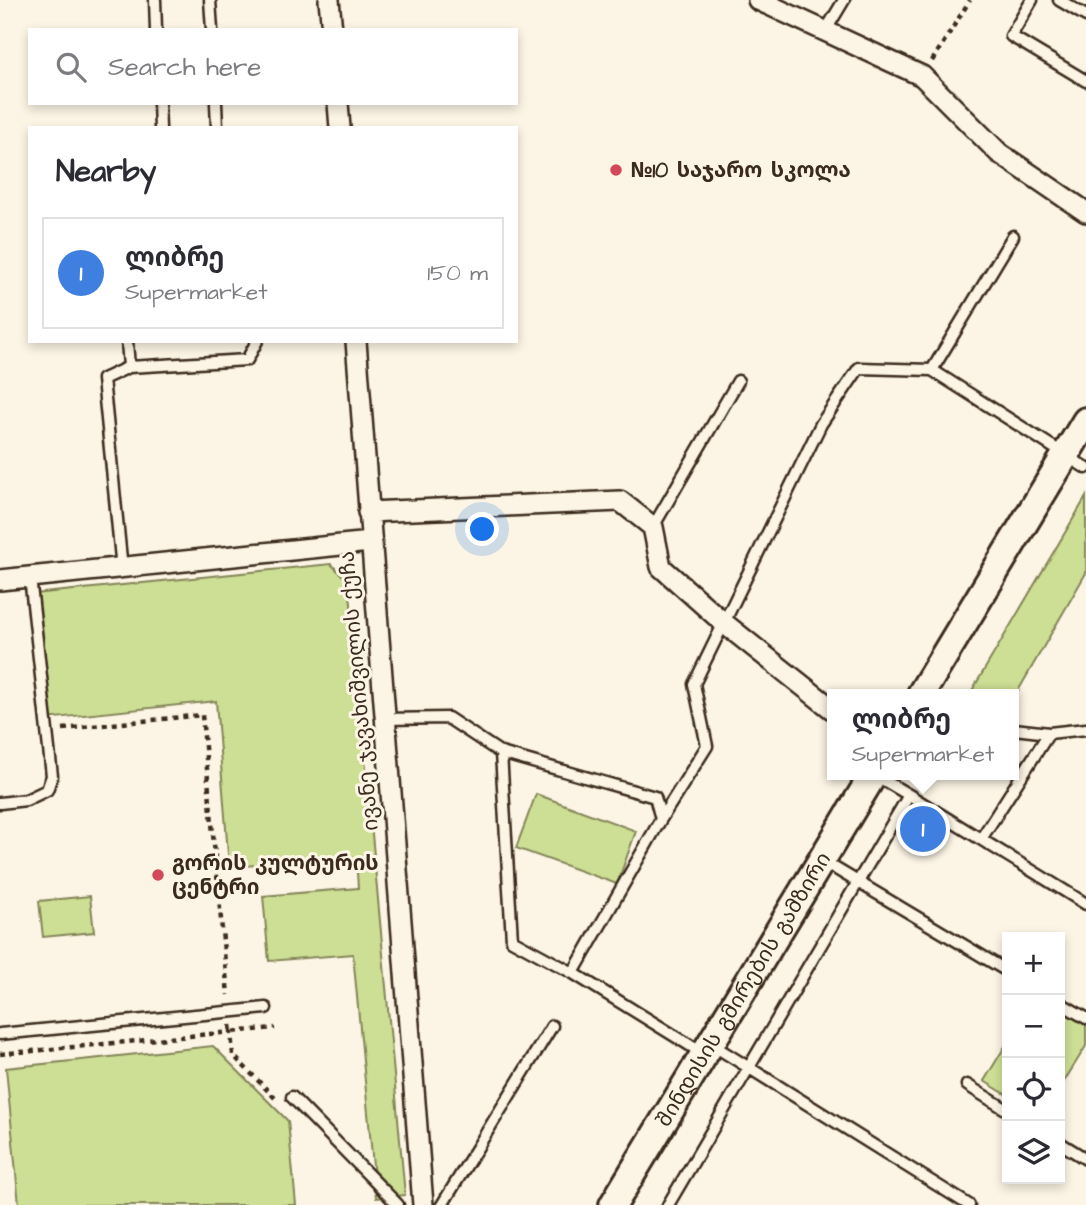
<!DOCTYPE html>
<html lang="en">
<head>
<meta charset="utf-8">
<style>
  body { margin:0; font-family:"Architects Daughter","Noto Sans Georgian",sans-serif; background:#f7f7f7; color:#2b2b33 }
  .controls { position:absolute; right:21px; bottom:21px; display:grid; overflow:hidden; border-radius:0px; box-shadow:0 4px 10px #0003 }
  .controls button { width:63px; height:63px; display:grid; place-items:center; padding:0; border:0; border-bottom:2px solid #e1e1e2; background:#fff; color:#2b2b33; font:35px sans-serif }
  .you { position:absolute; left:483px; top:530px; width:24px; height:24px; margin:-18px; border:5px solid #fff; border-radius:50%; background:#1a73e8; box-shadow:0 0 0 10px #1a73e833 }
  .badge { display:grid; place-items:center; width:46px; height:46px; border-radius:50%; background:#0f766e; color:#fff; font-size:23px; font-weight:700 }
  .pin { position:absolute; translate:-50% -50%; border:4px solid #fff; box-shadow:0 2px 7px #0006 }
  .popup { position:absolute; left:827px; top:689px; width:192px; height:91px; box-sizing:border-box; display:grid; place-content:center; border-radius:0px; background:#fff; filter:drop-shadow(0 2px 5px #0005); font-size:23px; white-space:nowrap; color:#7c7c81 }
  .popup b { font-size:26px; color:#2b2b33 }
  .popup::after { content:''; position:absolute; left:50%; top:100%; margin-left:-14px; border:14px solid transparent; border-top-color:#fff }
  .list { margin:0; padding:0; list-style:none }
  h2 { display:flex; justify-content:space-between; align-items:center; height:91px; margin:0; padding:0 28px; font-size:30px }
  h2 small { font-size:23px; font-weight:400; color:#7c7c81 }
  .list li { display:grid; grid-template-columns:46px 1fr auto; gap:21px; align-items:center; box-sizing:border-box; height:112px; margin:0 14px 14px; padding:0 14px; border:2px solid #e1e1e2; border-radius:0px }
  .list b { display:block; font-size:26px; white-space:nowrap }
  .list p { margin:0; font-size:23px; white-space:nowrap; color:#7c7c81 }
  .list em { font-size:23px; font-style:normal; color:#7c7c81 }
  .icon { flex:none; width:38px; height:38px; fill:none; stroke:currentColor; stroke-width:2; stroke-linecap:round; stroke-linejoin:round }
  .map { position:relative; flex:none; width:1086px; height:1205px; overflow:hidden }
  .search { position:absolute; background:#fff; box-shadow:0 4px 10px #0003; left:28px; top:28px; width:490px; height:77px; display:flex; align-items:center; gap:18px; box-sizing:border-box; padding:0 24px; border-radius:0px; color:#7c7c81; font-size:26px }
  .panel { position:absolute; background:#fff; box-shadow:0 4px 10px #0003; left:28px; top:126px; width:490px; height:217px; border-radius:0px }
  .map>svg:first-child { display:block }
</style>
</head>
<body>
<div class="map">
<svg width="1086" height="1205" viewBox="0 0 1086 1205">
  <rect width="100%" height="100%" fill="#fcf5e5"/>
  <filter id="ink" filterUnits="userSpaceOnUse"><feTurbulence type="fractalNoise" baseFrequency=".0143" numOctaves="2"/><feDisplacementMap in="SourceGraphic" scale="14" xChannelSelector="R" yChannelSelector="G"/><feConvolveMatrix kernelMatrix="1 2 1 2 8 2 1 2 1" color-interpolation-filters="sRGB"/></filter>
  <g filter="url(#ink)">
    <path fill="#ccdf94" stroke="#848459" stroke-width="2" d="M1086 497V573L1014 698V694H970Z
      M331 564 349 582 405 1195 376 1198 353 954 269 961 263 896 358 888 356 858 229 867 216 701 46 719 34 594Z
      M536 794 636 831 617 884 516 848Z
      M90 896 94 932 43 937 39 901Z
      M1060 1008 1086 1025V1046L1060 1088Z
      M1007 1043V1095L984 1081Z
      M213 1046 288 1121 296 1205H19L6 1068Z"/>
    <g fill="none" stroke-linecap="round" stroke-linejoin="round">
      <g stroke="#3b2a1e" stroke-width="15">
        <path id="service" d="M155 0 156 30
          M210 0 212 30
          M1032 0 1011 36 1086 81
          M1059 0 1086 16
          M826 30 844 0
          M159 103 160 128
          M216 103 217 128
          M1013 236 932 370 1086 468
          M129 367 247 360 257 341
          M653 527 738 381
          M122 569 103 379 129 367 127 341
          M384 719 448 718 501 753
          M1014 729 1049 733 1086 729
          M909 795 1086 904
          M0 803 26 800 47 790 52 776 30 577
          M661 819 707 746 694 684 821 424 859 368 932 370
          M981 839 1049 733
          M821 860 1007 971
          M573 973 661 819 655 797 501 753 512 940 573 973 704 1054
          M1060 1003 1086 1018
          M0 1034 266 1008
          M711 1044 969 1205
          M967 1085 1007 1110
          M292 1097 398 1205
          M1060 1143 1086 1159
          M442 1205 552 1026
          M668 1205 909 795 875 775"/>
      </g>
      <g stroke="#3b2a1e" stroke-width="24">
        <path id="minor" d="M329 0 332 30
          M758 0 922 76 999 153 1086 212
          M338 103 340 128
          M356 341 423 1205
          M368 512 620 501 653 527 661 567 725 624 832 709
          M0 580 370 542"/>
      </g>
      <g stroke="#3b2a1e" stroke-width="32">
        <g id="secondary">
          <path d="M921 694 1086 421"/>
          <path id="s1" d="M613 1205 873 775"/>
        </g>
      </g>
      <path stroke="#3b2a1e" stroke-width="4.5" stroke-dasharray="5 5" stroke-linecap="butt" d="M932 61 970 0
        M63 729 202 715 228 995
        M230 1025 231 1032 275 1028
        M0 1054 231 1032 233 1055 277 1100"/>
      <use href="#service" stroke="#fcf5e5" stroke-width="10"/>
      <use href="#minor" stroke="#fcf5e5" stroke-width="19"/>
      <use href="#secondary" stroke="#fcf5e5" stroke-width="26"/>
    </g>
  </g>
  <g fill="#d1495b" stroke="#fcf5e5" stroke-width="2.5">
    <circle cx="616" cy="170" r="7"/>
    <circle cx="158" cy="875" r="7"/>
  </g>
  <g text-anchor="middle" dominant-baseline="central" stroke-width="6" stroke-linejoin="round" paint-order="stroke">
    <g font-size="21" font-weight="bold" fill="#3b2a1e" stroke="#fcf5e5" text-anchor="start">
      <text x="630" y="170">№10 საჯარო სკოლა</text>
      <text x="172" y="863">გორის კულტურის<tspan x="172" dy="24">ცენტრი</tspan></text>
    </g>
    <g font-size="21" fill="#3b2a1e" stroke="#fcf5e5">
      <text transform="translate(359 691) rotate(-95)">ივანე ჯავახიშვილის ქუჩა</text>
      <text stroke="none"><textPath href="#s1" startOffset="252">შინდისის გმირების გამზირი</textPath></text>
    </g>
  </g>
</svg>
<div class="controls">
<button>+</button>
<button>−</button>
<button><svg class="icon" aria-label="locate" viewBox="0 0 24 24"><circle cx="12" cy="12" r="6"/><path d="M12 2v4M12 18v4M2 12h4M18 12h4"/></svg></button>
<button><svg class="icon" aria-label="layers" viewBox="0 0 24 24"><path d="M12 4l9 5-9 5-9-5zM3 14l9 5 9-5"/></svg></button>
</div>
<div class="you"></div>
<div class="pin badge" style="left:923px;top:829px;background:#3f7fe0">1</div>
<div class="popup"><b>ლიბრე</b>Supermarket</div>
<div class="search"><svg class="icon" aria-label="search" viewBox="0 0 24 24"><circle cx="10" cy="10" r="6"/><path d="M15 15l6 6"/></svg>Search here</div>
<section class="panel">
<h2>Nearby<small></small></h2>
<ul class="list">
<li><span class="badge" style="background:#3f7fe0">1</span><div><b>ლიბრე</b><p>Supermarket</p></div><em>150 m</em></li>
</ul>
</section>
</div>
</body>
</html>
